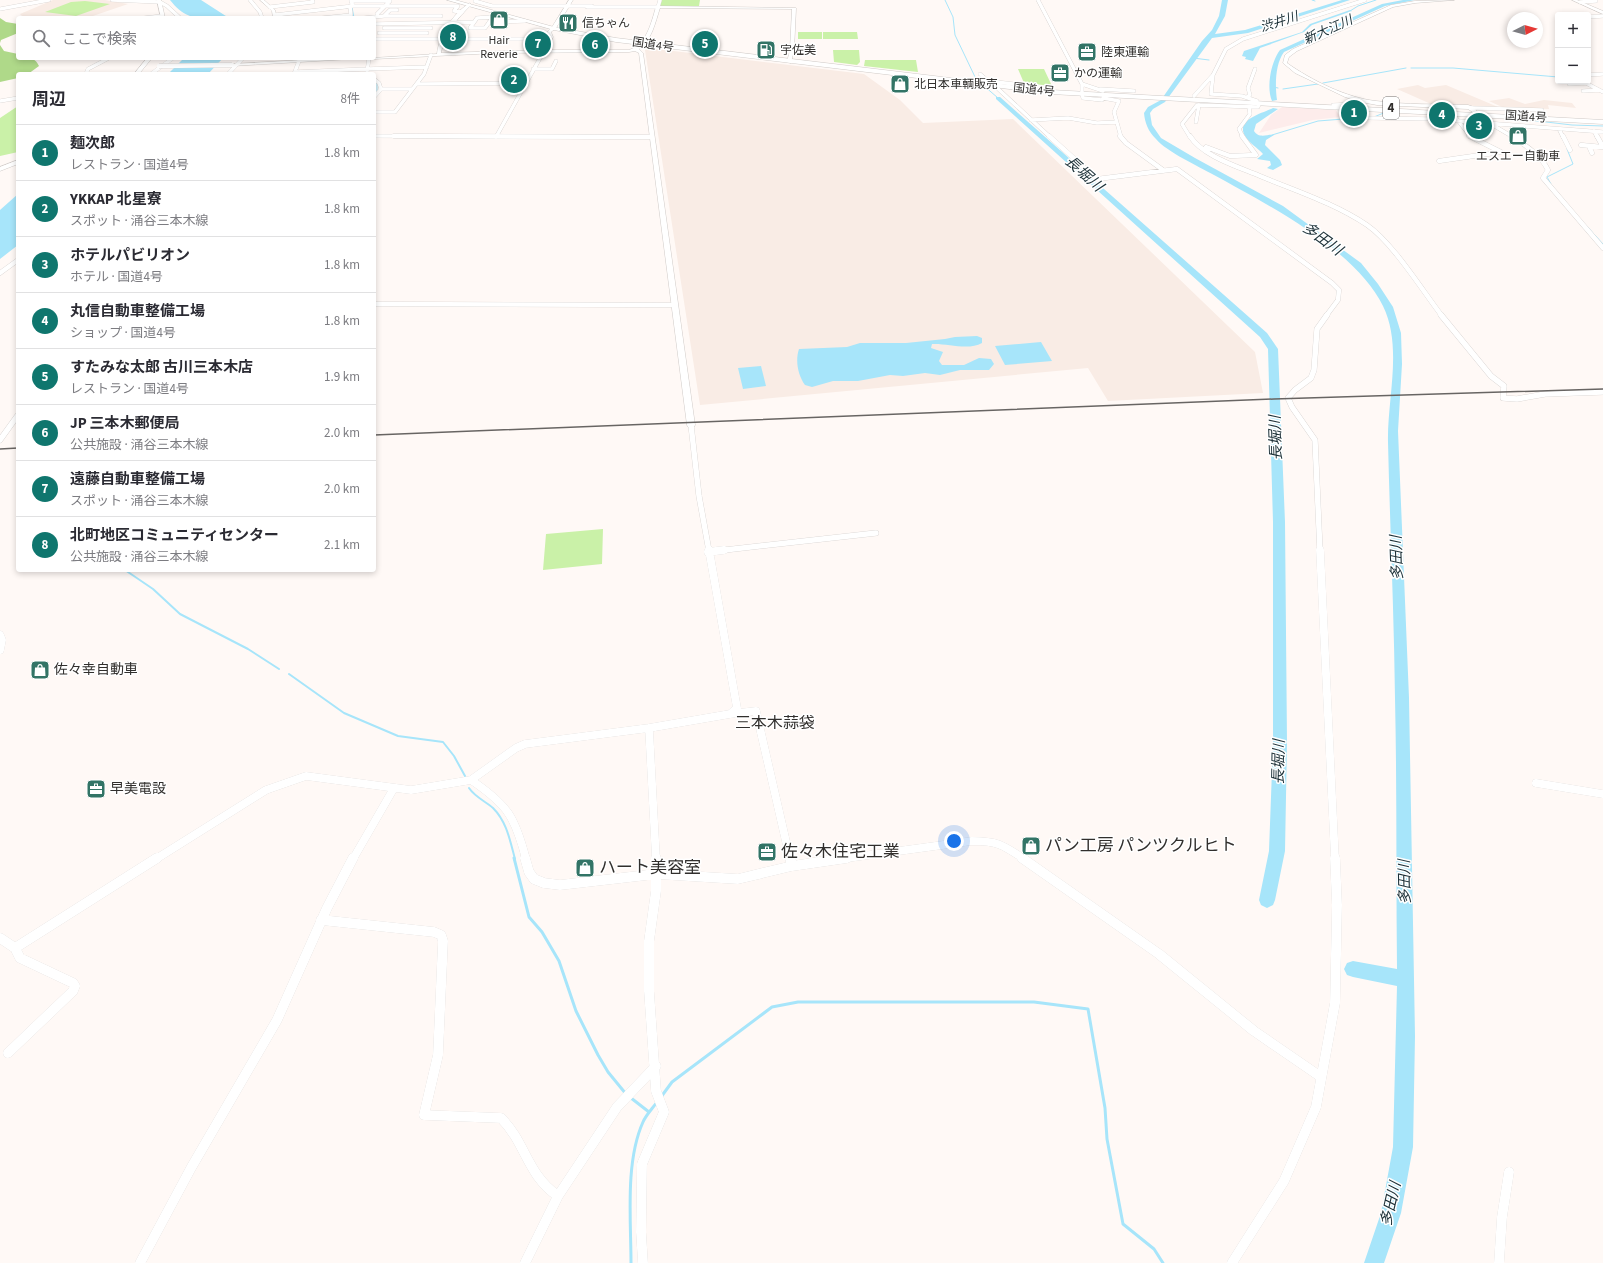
<!DOCTYPE html>
<html lang="ja">
<head>
<meta charset="utf-8">
<style>
  body { margin:0; font-family:"Source Sans 3","Noto Sans JP",sans-serif; background:#f2f2f3; color:#2b2b33 }
  .controls { position:absolute; right:12px; top:12px; display:grid; overflow:hidden; border-radius:4px; box-shadow:0 2px 6px #0003 }
  .controls button { width:36px; height:36px; display:grid; place-items:center; padding:0; border:0; border-bottom:1px solid #e1e1e2; background:#fff; color:#2b2b33; font:20px sans-serif }
  .compass { position:absolute; left:1507px; top:12px; width:36px; height:36px; border-radius:50%; background:#fff; box-shadow:0 2px 6px #0003; rotate:84deg }
  .you { position:absolute; left:954px; top:841px; width:14px; height:14px; margin:-10px; border:3px solid #fff; border-radius:50%; background:#1a73e8; box-shadow:0 0 0 6px #1a73e833 }
  .badge { display:grid; place-items:center; width:26px; height:26px; border-radius:50%; background:#0f766e; color:#fff; font-size:13px; font-weight:700 }
  .pin { position:absolute; translate:-50% -50%; border:2px solid #fff; box-shadow:0 1px 4px #0006 }
  .list { margin:0; padding:0; list-style:none }
  h2 { display:flex; justify-content:space-between; align-items:center; height:52px; margin:0; padding:0 16px; font-size:17px }
  h2 small { font-size:13px; font-weight:400; color:#7c7c81 }
  .list li { display:grid; grid-template-columns:26px 1fr auto; gap:12px; align-items:center; box-sizing:border-box; height:56px; padding:0 16px; border-top:1px solid #e1e1e2 }
  .list b { display:block; font-size:15px; white-space:nowrap }
  .list p { margin:0; font-size:13px; white-space:nowrap; color:#7c7c81 }
  .list em { font-size:13px; font-style:normal; color:#7c7c81 }
  .icon { flex:none; width:22px; height:22px; fill:none; stroke:currentColor; stroke-width:2; stroke-linecap:round; stroke-linejoin:round }
  .map { position:relative; flex:none; width:1603px; height:1263px; overflow:hidden }
  .search { position:absolute; background:#fff; box-shadow:0 2px 6px #0003; left:16px; top:16px; width:360px; height:44px; display:flex; align-items:center; gap:10px; box-sizing:border-box; padding:0 14px; border-radius:4px; color:#7c7c81; font-size:15px }
  .panel { position:absolute; background:#fff; box-shadow:0 2px 6px #0003; left:16px; top:72px; width:360px; height:500px; border-radius:4px }
  .map>svg:first-child { display:block }
</style>
</head>
<body>
<div class="map">
<svg width="1603" height="1263" viewBox="0 0 1603 1263">
  <rect width="100%" height="100%" fill="#fff9f6"/>
  <path fill="#fdeceb" d="M1282 107 1336 110 1340 117 1313 120 1259 133 1271 115Z"/>
  <path fill="#f9ece5" d="M53 0H105L128 4 87 18H24L20 14Z
    M649 48 864 74 900 100 923 123 1013 119 1255 352 1263 393 1108 401 1088 368 700 405 645 50Z
    M1418 85 1425 88 1446 85 1498 107 1431 104 1397 89Z
    M1509 98 1525 104 1544 100 1572 103 1576 108 1548 105 1549 109 1502 107 1489 101Z"/>
  <path fill="#caf1a8" d="M662 0H700L699 6H660Z
    M85 1 110 4 76 16 45 12 71 2Z
    M798 32H822V39H798Z
    M823 32H857L858 39H823Z
    M833 50H859L860 62 857 65 834 62Z
    M865 60H916L918 72 864 66Z
    M1018 69H1044L1052 86 1024 83Z
    M18 106V152L0 156V118Z
    M603 529 602 564 543 570 546 534Z"/>
  <path fill="#afd989" d="M0 18 6 22 18 24V33L1 40 0 43Z
    M0 45 4 51 18 54V58C28 58 34 56 39 66L28 74H18V78L0 82Z"/>
  <path fill="#a7e5fa" d="M170 0H201L229 18C203 18 188 23 170 0Z
    M1350 10 1352 11 1312 25 1304 32 1260 48 1253 61 1245 59 1246 57 1242 56 1244 51 1302 32 1310 24Z
    M184 58H223L208 74H168Z
    M1273 108 1278 109 1256 124 1254 131C1259 139 1267 134 1274 135L1266 140 1265 145 1280 160 1282 165 1273 170 1267 168 1271 165 1270 161 1257 159 1263 154C1258 148 1249 143 1245 136 1235 119 1264 113 1273 108Z
    M18 194V245L0 259V210Z
    M977 336 982 338V343C968 351 947 343 932 344L931 348 943 352 939 361 942 365H964L979 358 991 359 994 364 989 370H960L940 375 925 373 903 376 890 375 858 381H833L812 387 805 385C798 375 795 361 799 349L847 347 860 343H906L945 339 955 337Z
    M1041 342 1052 361 1005 365 995 346Z
    M761 366 766 386 743 389 738 368Z"/>
  <g fill="none" stroke-linecap="round" stroke-linejoin="round">
    <path stroke="#a7e5fa" stroke-width="1" d="M945 0 953 17 955 35 976 79 998 98
      M1312 0 1315 1
      M352 7 354 18
      M1350 11 1358 6 1376 0
      M1193 58 1209 60
      M1411 68H1453L1558 77
      M377 83V92
      M1323 83 1406 68
      M1273 87 1278 88
      M1283 89 1318 84
      M1374 117 1386 112 1396 113
      M1529 120 1572 125 1603 126
      M1272 135 1318 121 1369 117
      M1551 184 1547 177 1573 164 1567 149
      M1584 223 1603 244"/>
    <path stroke="#a7e5fa" stroke-width="2" d="M125 570 153 589 180 614 248 649 279 669
      M289 674 344 713 398 736 443 742 454 756 465 776
      M469 788C475 797 485 801 493 808 507 822 510 841 515 859"/>
    <path stroke="#a7e5fa" stroke-width="3" d="M514 858 529 917 542 932 559 961 576 1011 598 1055 608 1072 626 1094
      M661 1097 672 1082 772 1007 798 1002H1034L1088 1009 1105 1108 1107 1139 1123 1224 1154 1249 1163 1263
      M631 1098 649 1112
      M631 1263C631 1220 625 1162 643 1122 646 1115 652 1109 657 1102"/>
    <path fill="#a7e5fa" fill-rule="evenodd" d="M1222 0H1228L1225 16 1215 34 1245 30 1342 0H1350L1248 33 1212 38 1165 102 1153 109 1150 113 1152 125 1161 138 1195 158 1283 206 1361 263 1378 284 1393 307 1401 333 1402 364 1398 431 1409 698 1415 1036 1413 1147 1401 1213 1384 1263H1364L1381 1213 1393 1147 1397 986 1353 977 1347 975 1344 969 1347 963 1353 961 1397 969C1396 879 1397 788 1395 698 1394 613 1390 528 1388 442 1387 399 1403 347 1383 306 1355 249 1268 205 1214 175 1198 166 1167 152 1156 139 1148 131 1145 123 1144 113L1148 107 1161 100 1202 41 1212 30 1219 16Z
      M1403 0H1415L1385 6 1284 52C1275 64 1275 86 1277 100L1272 101C1266 87 1271 62 1280 50L1382 4Z
      M996 97H1000L1267 333 1278 349 1285 522 1287 743 1285 851 1275 900 1273 905 1267 908 1261 905 1259 900 1269 851 1273 743V522L1268 349 1260 337 996 99Z"/>
    <g stroke="#d0cbc8" stroke-width="4">
      <path id="street-far4" d="M112 0 160 2 167 6 180 18
        M250 0 260 12 262 18
        M1038 0 1082 84V92
        M351 1H390L385 6H353Z
        M475 1 492 6H592
        M1580 2 1596 1
        M270 7 313 2 312 0
        M587 7H658L660 0
        M0 9 49 0
        M377 14 385 6H458L454 11 462 12
        M275 15 353 6
        M384 16H441
        M493 17 485 28H470L477 18Z
        M1588 17 1603 16
        M144 18 162 16
        M322 18 351 15 350 6
        M364 18 384 16 390 10H397
        M489 22 525 21
        M374 24 474 22
        M384 28H431
        M379 33H427
        M374 39H550
        M367 69 427 67
        M533 69H552L556 61
        M295 72 367 69
        M367 72 369 58
        M86 74 88 69 109 58
        M151 74 173 58
        M228 74 243 58
        M294 74 299 61
        M980 74 988 81 1023 85
        M1213 75 1211 94 1242 96 1257 101
        M1588 75 1603 74
        M374 79 379 83 381 89 374 97
        M1582 81 1603 92
        M417 84 525 83
        M1082 84 1103 91
        M1569 84 1586 83
        M995 86 1050 137
        M381 89H412
        M1100 89 1134 91
        M1583 91 1599 90
        M1082 94 1083 98 1102 100 1104 96
        M1194 96 1213 75 1226 49 1243 39 1365 0
        M1247 97 1250 95 1248 88 1255 69
        M1103 98 1119 101 1114 112 1121 137
        M0 101 18 98
        M1333 105 1362 104 1358 100
        M1472 108 1542 110
        M374 112H395L424 74 431 55
        M1369 118 1433 119 1603 132
        M1456 118 1471 137
        M1031 120 1068 118 1097 123 1116 122
        M1196 122 1199 105
        M1491 124 1513 137
        M1559 129 1563 137
        M1594 131 1597 137
        M374 136 652 137
        M496 137 544 51
        M1190 137 1182 124 1197 105 1258 107 1259 104
        M1243 137 1239 129 1250 114 1249 107"/>
    </g>
    <g stroke="#d0cbc8" stroke-width="5">
      <path id="street-far3" d="M394 136 652 137
        M1049 136 1097 179 1177 169 1332 283 1339 290 1338 300 1326 316
        M1120 136 1126 143 1163 170
        M1190 136C1202 156 1239 167 1260 176 1296 191 1334 203 1367 225 1393 243 1422 290 1442 316
        M1511 136C1525 145 1541 155 1548 170L1543 178 1603 248
        M1563 136 1570 150
        M1597 136 1603 147
        M1581 145 1602 147
        M1589 146 1592 153
        M1206 147 1230 156 1256 155 1242 136
        M1439 161 1501 152 1469 136
        M0 273 18 260
        M374 304 675 305"/>
    </g>
    <g stroke="#d0cbc8" stroke-width="6">
      <path id="street-far2" d="M1441 315 1491 376 1504 386 1503 398 1517 399 1545 394 1603 392
        M691 425 699 496 709 551
        M0 440 18 415
        M716 551 876 533
        M1320 551 1315 440 1292 407 1288 398 1295 390 1311 378 1314 370 1317 329 1327 315"/>
    </g>
    <g stroke="#d0cbc8" stroke-width="8">
      <path id="street-far1" d="M1320 550 1335 859
        M708 552 724 550
        M0 635 2 640 0 650
        M730 714 756 711 790 859
        M471 780C508 805 515 817 526 859
        M1536 783 1603 794
        M156 859 266 790 306 776 411 790 471 780 516 748 525 744 649 728
        M353 859 394 788
        M656 859 649 728 730 714 737 708 709 550
        M840 859 972 841C998 841 1003 845 1024 859"/>
    </g>
    <g stroke="#d0cbc8" stroke-width="10">
      <path id="street" d="M525 858 529 872 534 879 544 883 560 885 656 874 738 879 792 866 847 858
        M790 858 792 866
        M1022 858 1159 954 1254 1031 1321 1077
        M321 920 434 932 441 935 443 941 438 1055 424 1115 501 1118C526 1143 527 1175 558 1196
        M0 938 15 948 157 858
        M8 1053 73 991 75 986 73 983 20 958 15 948
        M140 1263 191 1168 277 1020 327 908 353 858
        M525 1263 558 1196 617 1107 656 1066
        M643 1263 641 1232 642 1164 664 1112 656 1091 649 991V941L656 891V858
        M1232 1263 1284 1181 1316 1107 1335 1003 1337 905 1335 858
        M1499 1263 1502 1217 1509 1172"/>
    </g>
    <g stroke="#d0cbc8" stroke-width="1">
      <path id="secondary" d="M157 0H161L165 18H161Z
        M260 0H264L275 10 277 18H273L272 11Z
        M569 0H573L556 28 551 32 553 37 547 50H629C647 44 651 23 656 7L658 6 796 8 794 50 791 63 787 62 790 50 792 9 660 8C655 23 652 40 639 49L643 53 695 425 694 427H688L687 425 639 53 635 51 629 52 497 53 374 59 372 58 437 54C439 35 454 12 470 3L471 5C458 18 444 33 441 53L542 50 549 37 547 32 552 27Z
        M1454 0 1415 3 1393 7 1297 51 1289 57 1287 63C1311 80 1347 98 1376 101 1406 105 1438 104 1468 105L1474 107 1478 113H1474L1468 109 1377 105 1361 102 1345 97 1295 73 1283 63 1285 55 1293 49 1391 5 1415 1Z
        M1572 0H1577L1603 11V14Z
        M147 58H152L139 74H134Z
        M338 58H367L232 66 230 65 232 64Z
        M18 160V164L0 171V167Z"/>
    </g>
    <g stroke="#d0cbc8" stroke-width="1">
      <path id="highway" d="M447 0H455L554 27 616 38 1051 90 1603 120V124L1051 94 616 42 554 30Z"/>
    </g>
    <use href="#street-far4" stroke="#fff" stroke-width="3.5"/>
    <use href="#street-far3" stroke="#fff" stroke-width="4.5"/>
    <use href="#street-far2" stroke="#fff" stroke-width="5.5"/>
    <use href="#street-far1" stroke="#fff" stroke-width="8"/>
    <use href="#street" stroke="#fff" stroke-width="10"/>
    <use href="#secondary" fill="#fff" fill-rule="evenodd"/>
    <use href="#highway" fill="#fff" fill-rule="evenodd"/>
    <path stroke="#686563" stroke-width="1.5" d="M374 435 1274 399 1603 389
      M0 449 18 448"/>
    <g stroke="#d0cbc8" stroke-width="5" stroke-linecap="butt">
      <path id="secondary-bridge" d="M159 66 232 65"/>
    </g>
    <use href="#secondary-bridge" stroke="#fff" stroke-width="4.5"/>
  </g>
  <defs>
    <g id="shop-square" transform="scale(1)"><rect x="-9" y="-9" width="18" height="18" rx="4" fill="#327466" stroke="#fff"/><path d="M-5-2.5h2.3a2.7 3.5 0 0 1 5.4 0H5L5.5 6h-11ZM-1.5-2.5h3a1.5 2.3 0 0 0-3 0Z" fill="#fff"/></g>
    <g id="restaurant-square" transform="scale(1)"><rect x="-9" y="-9" width="18" height="18" rx="4" fill="#327466" stroke="#fff"/><path d="M-5-6h1v4h1v-4h1v4h1v-4h1v5L-1.5 .5V6h-2V.5L-5-1ZM5-6V6H3V1.5H1.5Q1.5-4 5-6Z" fill="#fff"/></g>
    <g id="fuel-square" transform="scale(1)"><rect x="-9" y="-9" width="18" height="18" rx="4" fill="#327466" stroke="#fff"/><path d="M-5.5-6h7V0h2V4h1.3V-2.5L3-4.5l.8-.8L6-3V5H2.5V1h-1V6h-7ZM-4.2-4.7v3.2H.2V-4.7Z" fill="#fff"/></g>
    <g id="office-square" transform="scale(1)"><rect x="-9" y="-9" width="18" height="18" rx="4" fill="#327466" stroke="#fff"/><path d="M-6-3h4V-5.5h4V-3h4V5H-6ZM-1-4.5V-3h2v-1.5ZM-6 0V1H6V0Z" fill="#fff"/></g>
  </defs>
  <g fill-rule="evenodd">
    <use href="#shop-square" x="499" y="20"/>
    <use href="#restaurant-square" x="568" y="23"/>
    <use href="#fuel-square" x="766" y="50"/>
    <use href="#office-square" x="1087" y="52"/>
    <use href="#office-square" x="1060" y="73"/>
    <use href="#shop-square" x="900" y="84"/>
    <use href="#shop-square" x="1518" y="136"/>
    <use href="#shop-square" x="40" y="670"/>
    <use href="#office-square" x="96" y="789"/>
    <use href="#shop-square" x="1031" y="846"/>
    <use href="#office-square" x="767" y="852"/>
    <use href="#shop-square" x="585" y="868"/>
  </g>
  <g text-anchor="middle" dominant-baseline="central" stroke-width="3" stroke-linejoin="round" paint-order="stroke">
    <g font-size="12" fill="#312f2d" stroke="#fff" text-anchor="start">
      <text x="582" y="23">信ちゃん</text>
      <text x="499" y="40" text-anchor="middle">Hair<tspan x="499" dy="14">Reverie</tspan></text>
      <text x="780" y="50">宇佐美</text>
      <text x="1101" y="52">陸東運輸</text>
      <text x="1074" y="73">かの運輸</text>
      <text x="914" y="84">北日本車輌販売</text>
      <text x="1518" y="156" text-anchor="middle">エスエー自動車</text>
    </g>
    <g font-size="12" fill="#312f2d" stroke="#fff">
      <text transform="translate(653 45) rotate(8)">国道4号</text>
      <text transform="translate(1034 90) rotate(6)">国道4号</text>
      <text transform="translate(1526 117) rotate(4)">国道4号</text>
    </g>
    <g font-size="13" font-style="italic" fill="#1c3037" stroke="#fff">
      <text transform="translate(1279 22) rotate(-18)">渋井川</text>
      <text transform="translate(1328 30) rotate(-24)">新大江川</text>
    </g>
    <rect fill="#fff" stroke="#6f6d6c" stroke-width="1" x="1383" y="97" width="16" height="22" rx="3"/>
    <g font-size="13" font-weight="bold" fill="#312f2d">
      <text x="1391" y="108">4</text>
    </g>
    <g font-size="14" fill="#312f2d" stroke="#fff" text-anchor="start">
      <text x="54" y="670">佐々幸自動車</text>
      <text x="110" y="789">早美電設</text>
    </g>
    <g font-size="15" font-style="italic" fill="#1c3037" stroke="#fff">
      <text transform="translate(1084 174) rotate(42)">長堀川</text>
      <text transform="translate(1322 239) rotate(36)">多田川</text>
      <text transform="translate(1276 438) rotate(-92)">長堀川</text>
      <text transform="translate(1397 558) rotate(-92)">多田川</text>
      <text transform="translate(1279 762) rotate(-89)">長堀川</text>
      <text transform="translate(1405 882) rotate(-91)">多田川</text>
      <text transform="translate(1391 1204) rotate(-77)">多田川</text>
    </g>
    <g font-size="16" fill="#312f2d" stroke="#fff">
      <text x="775" y="723">三本木蒜袋</text>
    </g>
    <g font-size="17" fill="#312f2d" stroke="#fff" text-anchor="start">
      <text x="1045" y="846">パン工房 パンツクルヒト</text>
      <text x="781" y="852">佐々木住宅工業</text>
      <text x="599" y="868">ハート美容室</text>
    </g>
  </g>
</svg>
<div class="controls">
<button>+</button>
<button>−</button>
</div>
<svg class="compass" viewBox="-18 -18 36 36"><path d="M0-13l5 13h-10z" fill="#e53935"/><path d="M0 13l5-13h-10z" fill="#7c7c81"/></svg>
<div class="you"></div>
<div class="pin badge" style="left:1354px;top:113px">1</div>
<div class="pin badge" style="left:514px;top:80px">2</div>
<div class="pin badge" style="left:1479px;top:126px">3</div>
<div class="pin badge" style="left:1442px;top:115px">4</div>
<div class="pin badge" style="left:705px;top:44px">5</div>
<div class="pin badge" style="left:595px;top:45px">6</div>
<div class="pin badge" style="left:538px;top:44px">7</div>
<div class="pin badge" style="left:453px;top:37px">8</div>
<div class="search"><svg class="icon" aria-label="search" viewBox="0 0 24 24"><circle cx="10" cy="10" r="6"/><path d="M15 15l6 6"/></svg>ここで検索</div>
<section class="panel">
<h2>周辺<small>8件</small></h2>
<ul class="list">
<li><span class="badge">1</span><div><b>麺次郎</b><p>レストラン · 国道4号</p></div><em>1.8 km</em></li>
<li><span class="badge">2</span><div><b>YKKAP 北星寮</b><p>スポット · 涌谷三本木線</p></div><em>1.8 km</em></li>
<li><span class="badge">3</span><div><b>ホテルパビリオン</b><p>ホテル · 国道4号</p></div><em>1.8 km</em></li>
<li><span class="badge">4</span><div><b>丸信自動車整備工場</b><p>ショップ · 国道4号</p></div><em>1.8 km</em></li>
<li><span class="badge">5</span><div><b>すたみな太郎 古川三本木店</b><p>レストラン · 国道4号</p></div><em>1.9 km</em></li>
<li><span class="badge">6</span><div><b>JP 三本木郵便局</b><p>公共施設 · 涌谷三本木線</p></div><em>2.0 km</em></li>
<li><span class="badge">7</span><div><b>遠藤自動車整備工場</b><p>スポット · 涌谷三本木線</p></div><em>2.0 km</em></li>
<li><span class="badge">8</span><div><b>北町地区コミュニティセンター</b><p>公共施設 · 涌谷三本木線</p></div><em>2.1 km</em></li>
</ul>
</section>
</div>
</body>
</html>
